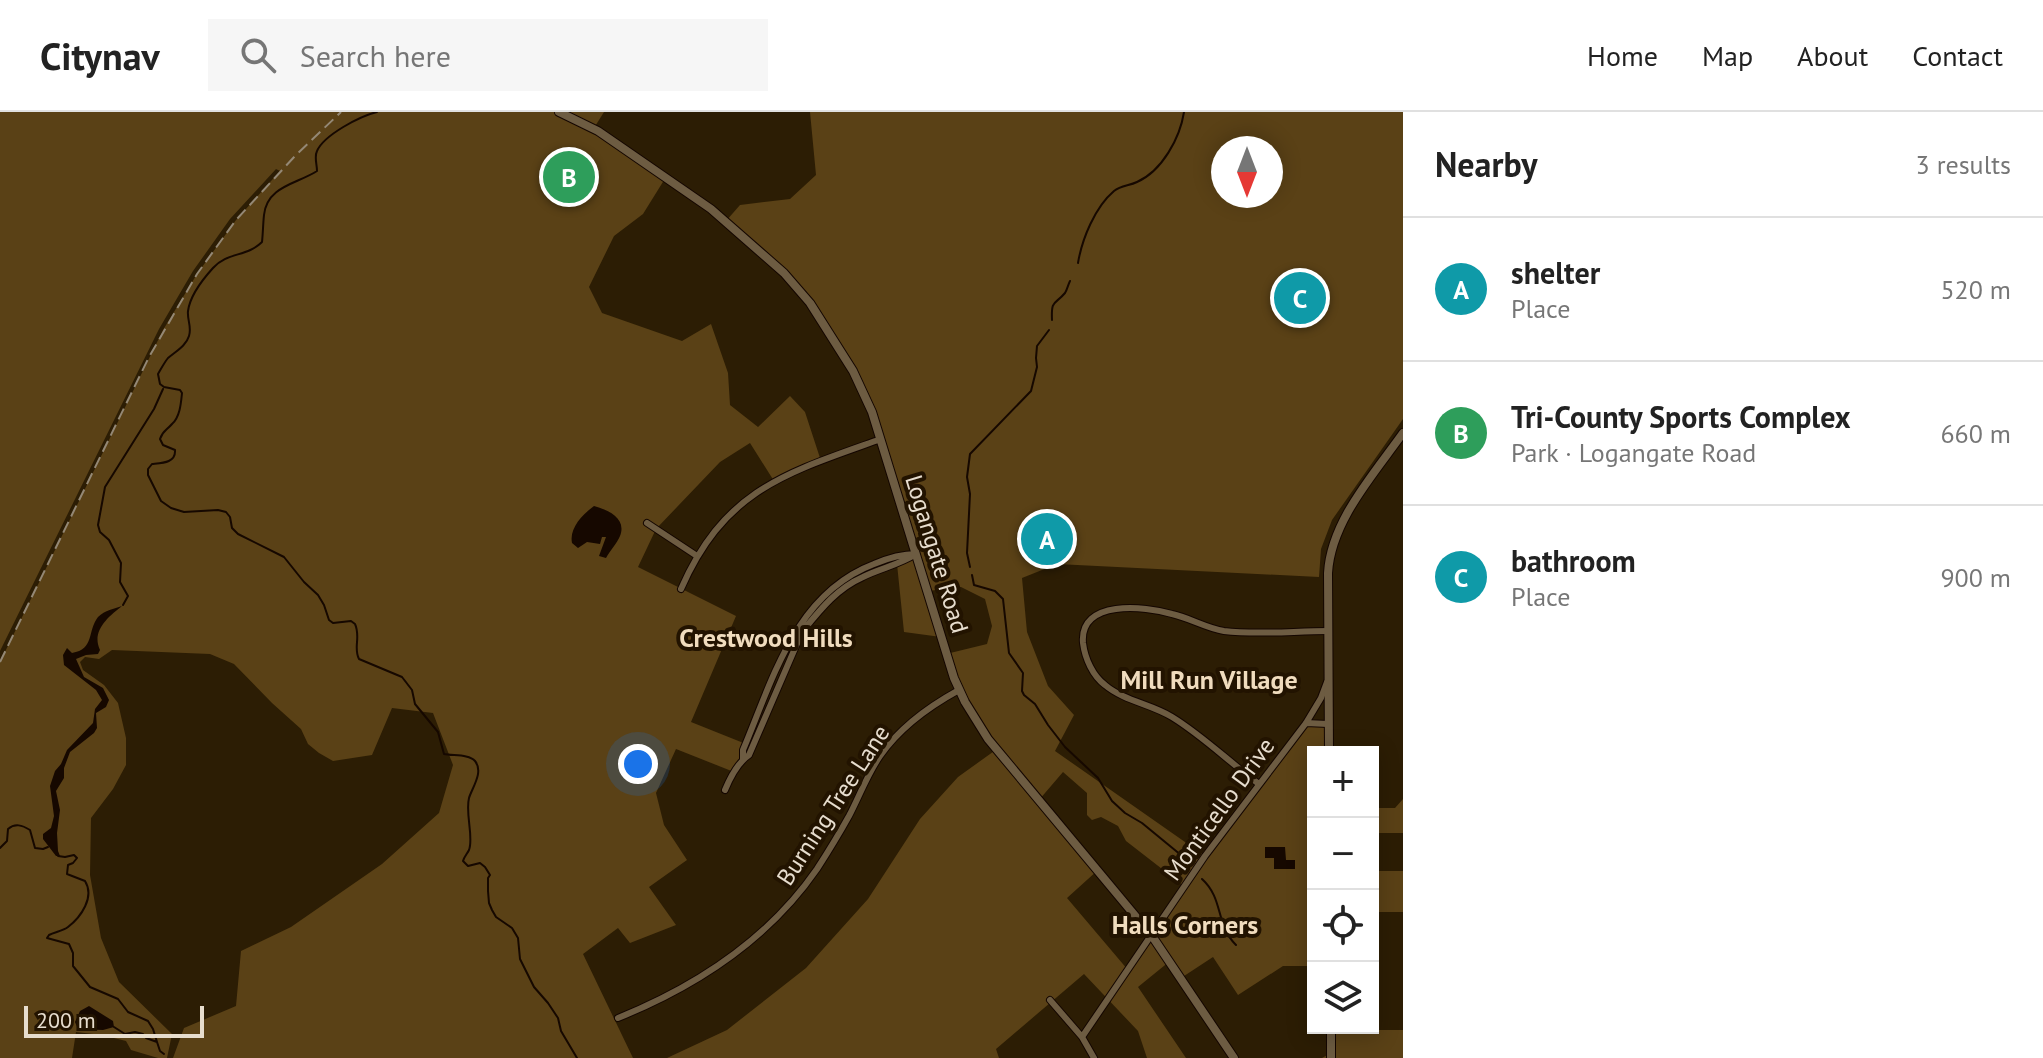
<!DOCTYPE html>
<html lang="en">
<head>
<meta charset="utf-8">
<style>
  body { margin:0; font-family:"PT Sans",sans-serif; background:#f6f6f6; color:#222 }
  .controls { position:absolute; right:24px; bottom:24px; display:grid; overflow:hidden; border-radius:0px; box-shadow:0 4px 20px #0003 }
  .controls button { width:72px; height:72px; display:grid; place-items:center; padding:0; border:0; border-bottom:2px solid #e0e0e0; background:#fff; color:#222; font:40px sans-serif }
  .compass { position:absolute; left:1211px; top:24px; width:72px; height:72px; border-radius:50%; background:#fff; box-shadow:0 4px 20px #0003; rotate:180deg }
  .scale { position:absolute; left:24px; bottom:20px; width:180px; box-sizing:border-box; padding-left:8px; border:4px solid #e7ddce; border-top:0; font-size:22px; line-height:28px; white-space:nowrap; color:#e7ddce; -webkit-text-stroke:6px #221300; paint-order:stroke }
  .you { position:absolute; left:638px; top:652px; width:28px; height:28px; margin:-20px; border:6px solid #fff; border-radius:50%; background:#1a73e8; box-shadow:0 0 0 12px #1a73e833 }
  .badge { display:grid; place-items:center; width:52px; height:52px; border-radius:50%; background:#2563eb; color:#fff; font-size:26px; font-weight:700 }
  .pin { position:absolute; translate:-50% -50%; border:4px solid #fff; box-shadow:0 2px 8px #0006 }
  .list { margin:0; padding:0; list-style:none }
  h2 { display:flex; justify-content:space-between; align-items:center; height:104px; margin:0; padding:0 32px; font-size:34px }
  h2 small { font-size:26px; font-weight:400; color:#767676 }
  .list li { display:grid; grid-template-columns:52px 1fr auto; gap:24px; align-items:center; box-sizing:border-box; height:144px; padding:0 32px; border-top:2px solid #e0e0e0 }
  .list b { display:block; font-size:30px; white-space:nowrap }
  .list p { margin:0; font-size:26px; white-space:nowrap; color:#767676 }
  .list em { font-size:26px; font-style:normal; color:#767676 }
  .icon { flex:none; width:44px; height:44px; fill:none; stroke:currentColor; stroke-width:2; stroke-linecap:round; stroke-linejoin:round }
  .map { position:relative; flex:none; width:1403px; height:946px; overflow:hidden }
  header { display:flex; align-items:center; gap:48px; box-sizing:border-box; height:112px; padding:0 40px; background:#fff; border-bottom:2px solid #e0e0e0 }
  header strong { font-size:38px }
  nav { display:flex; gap:44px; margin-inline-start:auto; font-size:28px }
  .search { width:560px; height:72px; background:#f6f6f6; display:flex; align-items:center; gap:20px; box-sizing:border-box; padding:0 28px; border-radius:0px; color:#767676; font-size:30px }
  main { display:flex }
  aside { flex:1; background:#fff }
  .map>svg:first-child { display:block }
</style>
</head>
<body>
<header>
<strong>Citynav</strong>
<div class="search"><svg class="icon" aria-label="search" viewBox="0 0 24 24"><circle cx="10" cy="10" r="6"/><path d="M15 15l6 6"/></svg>Search here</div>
<nav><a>Home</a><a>Map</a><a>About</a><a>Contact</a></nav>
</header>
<main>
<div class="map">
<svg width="1403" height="946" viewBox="0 0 1403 946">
  <rect width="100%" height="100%" fill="#2c1d04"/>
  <path fill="#5a4116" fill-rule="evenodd" d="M0 0H604L594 16 666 65 643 102 614 124 589 175 602 201 682 229 711 212 728 261 730 293 758 315 790 284 805 300 821 349 774 369 750 331 720 350 656 417 638 455 736 504 691 610 746 632 743 647 734 660 676 637 656 681 664 713 687 748 649 775 676 813 630 831 618 816 583 842 633 946H173L184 916 236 894 241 839 291 815 382 752 439 701 453 653 433 601 392 596 372 643 333 649 319 641 308 632 301 617 272 591 234 552 210 542 112 538 99 547 85 545 80 550 83 558 104 573 118 591 126 626V653L113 677 91 706 90 763 101 826 119 870 172 922 167 946H158L131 938 126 929 102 923 76 920 72 946H0V550L163 218 197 162 236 108 280 59 276 57 230 107 193 159 159 217 0 539Z
    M810 0H1403V307L1332 408 1321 437 1319 465 1057 452 1022 466 1027 520 1048 574 1074 603 1055 639 1205 744 1306 611 1328 612 1329 640H1313V854H1283L1238 883 1213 845 1181 866 1170 849 1138 875 1186 946H1147L1138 919 1084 862 996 937 999 946H667L727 918 806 856 868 787 920 707 958 665 997 637 982 618 946 542 987 532 992 514 985 487 961 475 928 479 941 525 904 520 897 452 916 442 872 300 810 191 726 109 740 93 790 87 816 63ZM1223 36H1271V84H1223ZM1063 660 1087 681V703L1092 708 1101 705 1118 714 1126 729 1184 774 1128 858 1067 786 1098 758 1039 688Z
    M1403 687V721H1373V696H1395Z
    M1373 759H1403V800H1373Z
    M1331 918H1403V946H1322L1331 941Z"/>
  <path fill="#160800" d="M594 394C608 398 627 406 620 424 617 431 610 439 606 446L599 444 606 425H602L600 432 587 430 578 436 572 431C569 416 583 402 594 394Z
    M122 494C108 505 91 519 100 538L98 542 86 543 76 547 84 565 103 576 109 588 106 595 96 601 97 616 94 621 70 640 64 656V666L56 679 60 698 57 721 58 739 60 744H56L43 727V722L51 716 54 704 50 674 55 659 61 652 67 638 93 611 95 597 102 588 96 578 64 553 63 543 67 536 72 541C95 537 87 519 98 505 105 498 114 497 122 494Z
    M1265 735H1285L1286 748H1295V757H1274V746H1265Z
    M89 894 113 909 114 915 103 918 78 917 75 910 80 899Z"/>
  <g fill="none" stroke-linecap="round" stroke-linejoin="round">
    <path stroke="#160800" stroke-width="2" d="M377 0C360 4 324 23 317 39 314 45 317 52 317 59 297 72 267 74 264 103 263 112 263 121 262 130 247 145 227 140 213 156 203 167 190 184 188 199 187 208 192 215 189 224 186 234 176 239 168 246 164 251 161 257 158 262L160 272 164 275 180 278 182 281C181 291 180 305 172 312 166 319 163 318 160 327L163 333 175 338C176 351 162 351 152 352L148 357V363L161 389 171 396 184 400 218 398 226 400 230 405 232 416 238 422 284 445 304 470 318 483 324 493 329 508 333 511 351 509 355 512C361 525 353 536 359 547L402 565 412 578 415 592 438 620 444 642C453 644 469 642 475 649 484 660 472 676 469 686 465 702 474 725 469 738 467 742 464 745 463 749L468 754 480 751 485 755 490 763 488 766V779L489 791 492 798 496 805 512 816 518 826 520 847 534 875 548 891 558 906 561 919 577 946
      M1078 151C1082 127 1095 95 1114 79 1121 73 1129 74 1137 70 1162 59 1180 26 1184 0
      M1052 208C1051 187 1055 193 1065 181 1067 178 1068 173 1070 169
      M970 455 967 441 970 382 967 365 970 342 1031 279 1037 255 1036 246 1037 234 1049 218
      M972 463 974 473 995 479 1003 487 1009 541 1023 561 1022 579 1024 583 1035 592 1048 613 1065 635 1098 666 1112 689 1125 701 1142 711 1187 748
      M123 493 128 484 120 470 121 451 109 428 100 420 98 413 105 375 154 297 163 277
      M0 736 7 729 8 717C15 711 22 713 30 718L35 736 43 737 48 735
      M58 744 65 745 74 743 77 746 73 751 68 753 67 762 85 769C95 785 81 805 68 815 63 819 55 820 49 823L47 826 69 832 73 841V854L90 875 118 887 128 900 148 909 153 917 157 930
      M1202 767C1224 787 1215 812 1236 833
      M114 915 125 922 135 920 143 922 146 926 157 930 160 939 164 942"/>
    <g stroke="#140600" stroke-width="8">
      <path id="minor" d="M647 411 697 444
        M681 477C725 377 786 361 881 327
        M1306 611 1328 612
        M743 647V638C773 567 795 482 874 452 888 446 901 442 916 442
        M1259 672C1229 650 1203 624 1172 605 1151 592 1124 589 1105 573 1093 564 1085 547 1083 531 1079 487 1145 494 1172 502 1190 506 1206 516 1224 519 1258 523 1294 519 1328 519
        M725 678C730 666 737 651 749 643L802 520C820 498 836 477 863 465 881 456 899 453 916 442
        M1050 888 1082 925 1094 946
        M618 906C697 874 768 828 817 757 828 740 839 722 849 704 859 685 867 663 880 644 900 615 928 595 959 578
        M1082 925 1205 744 1306 611 1321 586 1327 570"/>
    </g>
    <g stroke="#140600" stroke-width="10">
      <path id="tertiary" d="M559 0 598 19 711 97 784 161 810 191 853 259 872 300 954 566 965 590 988 627 1152 824 1234 946
        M1329 640 1328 461C1331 409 1374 362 1403 321
        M1331 916V946"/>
    </g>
    <use href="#minor" stroke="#6d5c42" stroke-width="6"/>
    <use href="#tertiary" stroke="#6d5c42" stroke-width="8"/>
    <path stroke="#948875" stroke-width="2" stroke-dasharray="12 6" stroke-linecap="butt" d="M0 550 149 245 197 162 236 108 295 44 341 0"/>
  </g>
  <g text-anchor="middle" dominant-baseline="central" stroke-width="8" stroke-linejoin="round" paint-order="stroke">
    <g font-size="24" fill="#e7ddce" stroke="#221300">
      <text transform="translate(937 442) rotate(73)">Logangate Road</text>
      <text transform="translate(833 693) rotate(-57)">Burning Tree Lane</text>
      <text transform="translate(1219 697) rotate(-54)">Monticello Drive</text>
    </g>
    <g font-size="26" font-weight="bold" fill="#f0dcbe" stroke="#221300">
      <text x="766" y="525">Crestwood Hills</text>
      <text x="1209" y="567">Mill Run Village</text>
      <text x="1185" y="812">Halls Corners</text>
    </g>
  </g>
</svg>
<div class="controls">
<button>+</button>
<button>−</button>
<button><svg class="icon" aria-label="locate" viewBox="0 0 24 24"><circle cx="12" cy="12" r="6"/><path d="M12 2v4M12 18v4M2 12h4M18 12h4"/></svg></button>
<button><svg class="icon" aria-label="layers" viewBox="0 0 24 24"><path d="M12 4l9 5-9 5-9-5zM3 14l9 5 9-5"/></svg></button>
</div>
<svg class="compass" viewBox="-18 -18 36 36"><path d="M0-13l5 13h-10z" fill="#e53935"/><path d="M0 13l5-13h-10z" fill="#767676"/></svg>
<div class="scale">200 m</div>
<div class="you"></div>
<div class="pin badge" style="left:1047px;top:427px;background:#0f9aa8">A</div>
<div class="pin badge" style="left:569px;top:65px;background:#2e9e5b">B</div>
<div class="pin badge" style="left:1300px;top:186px;background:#0f9aa8">C</div>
</div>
<aside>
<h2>Nearby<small>3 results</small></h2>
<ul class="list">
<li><span class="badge" style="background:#0f9aa8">A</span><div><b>shelter</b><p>Place</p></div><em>520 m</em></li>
<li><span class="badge" style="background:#2e9e5b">B</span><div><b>Tri-County Sports Complex</b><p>Park · Logangate Road</p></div><em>660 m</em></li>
<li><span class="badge" style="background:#0f9aa8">C</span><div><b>bathroom</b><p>Place</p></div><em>900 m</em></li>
</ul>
</aside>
</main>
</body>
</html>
